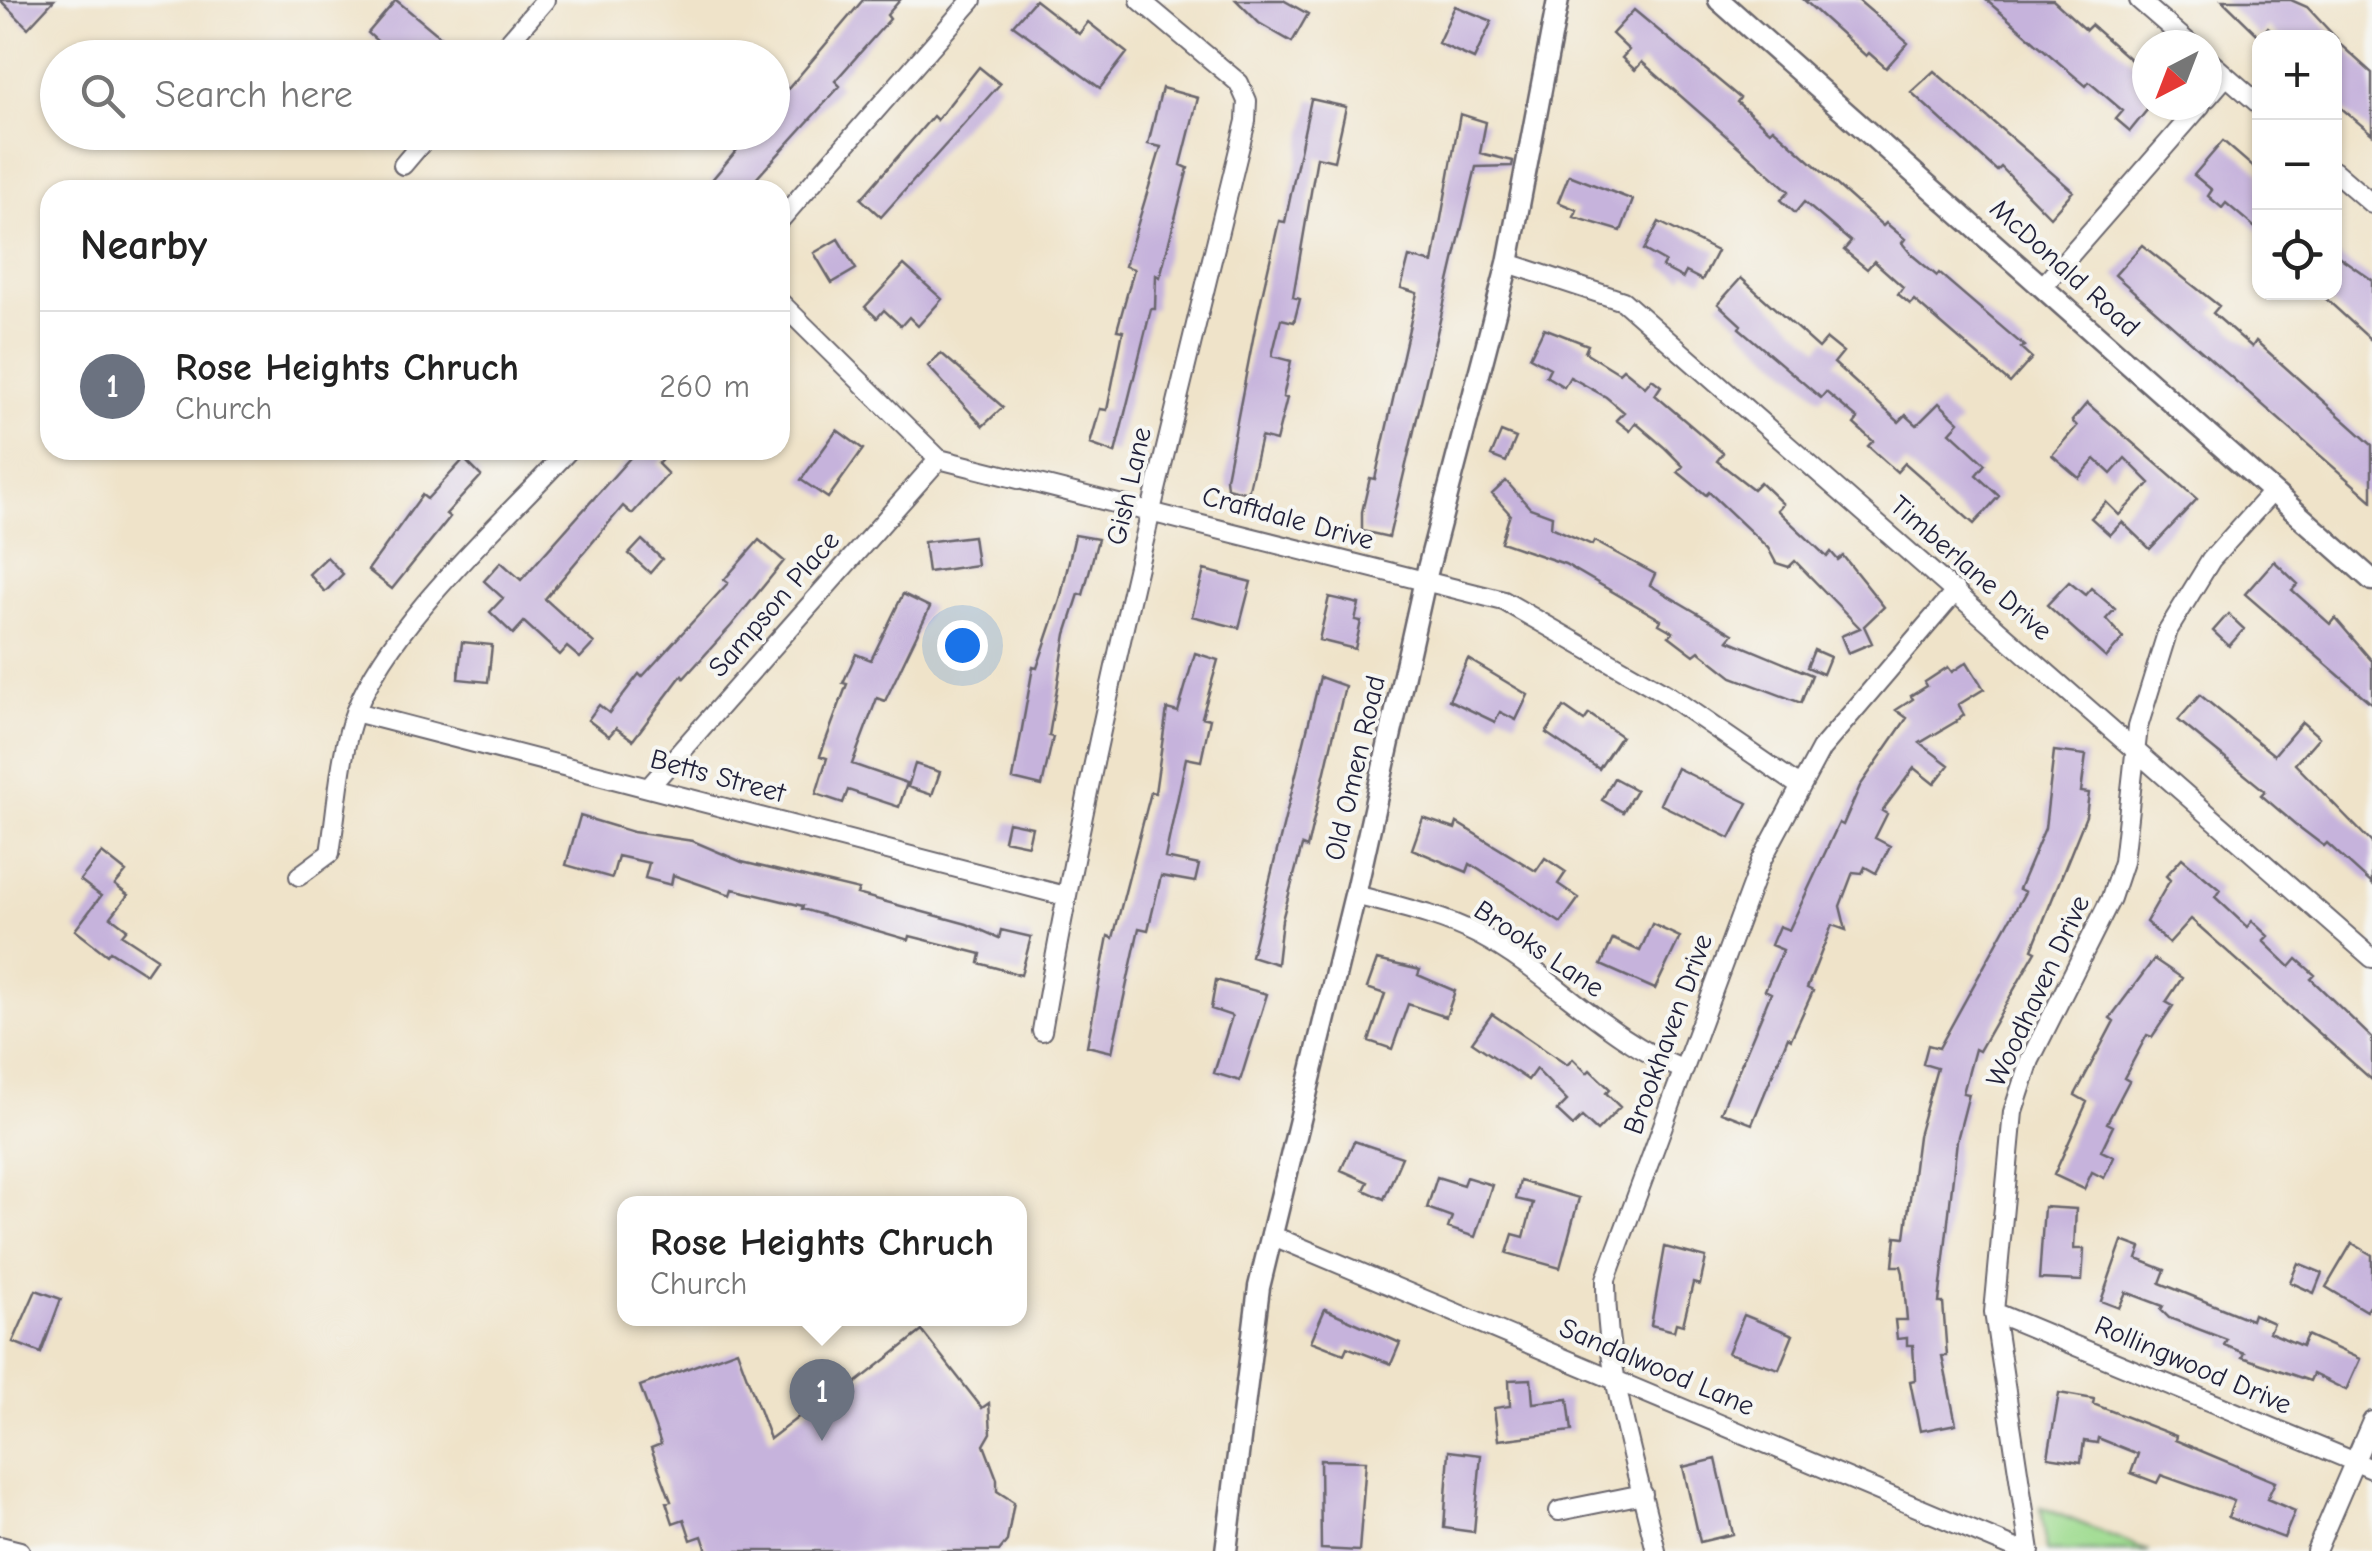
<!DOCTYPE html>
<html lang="en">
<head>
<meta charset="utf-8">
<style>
  body { margin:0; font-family:"Comic Neue",sans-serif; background:#f6f6f6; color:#222 }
  .controls { position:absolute; right:30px; top:30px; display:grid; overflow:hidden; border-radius:20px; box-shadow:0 2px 8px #0004 }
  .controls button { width:90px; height:90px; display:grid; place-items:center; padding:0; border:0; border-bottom:2px solid #e0e0e0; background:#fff; color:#222; font:50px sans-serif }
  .compass { position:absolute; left:2132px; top:30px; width:90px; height:90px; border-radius:50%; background:#fff; box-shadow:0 2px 8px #0004; rotate:222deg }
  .you { position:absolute; left:962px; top:645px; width:35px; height:35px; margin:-25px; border:8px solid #fff; border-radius:50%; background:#1a73e8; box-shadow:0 0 0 15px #1a73e833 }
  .badge { display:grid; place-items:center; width:65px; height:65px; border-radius:50%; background:#7c3aed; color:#fff; font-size:32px; font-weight:700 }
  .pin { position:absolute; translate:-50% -82px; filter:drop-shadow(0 2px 5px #0008) }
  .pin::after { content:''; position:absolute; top:52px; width:35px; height:30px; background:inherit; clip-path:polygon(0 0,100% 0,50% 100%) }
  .popup { position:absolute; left:617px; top:1196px; width:410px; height:130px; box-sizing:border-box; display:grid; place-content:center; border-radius:20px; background:#fff; filter:drop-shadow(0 2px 8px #0005); font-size:32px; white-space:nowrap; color:#767676 }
  .popup b { font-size:38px; color:#222 }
  .popup::after { content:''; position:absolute; left:50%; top:100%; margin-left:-20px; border:20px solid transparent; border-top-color:#fff }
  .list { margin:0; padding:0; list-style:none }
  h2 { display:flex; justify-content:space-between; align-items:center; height:130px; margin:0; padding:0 40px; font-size:42px }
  h2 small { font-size:32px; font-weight:400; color:#767676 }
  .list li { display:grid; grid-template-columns:65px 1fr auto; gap:30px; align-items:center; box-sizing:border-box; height:150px; padding:0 40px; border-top:2px solid #e0e0e0 }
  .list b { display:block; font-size:38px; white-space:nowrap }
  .list p { margin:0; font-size:32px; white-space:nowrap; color:#767676 }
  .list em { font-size:32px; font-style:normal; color:#767676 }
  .icon { flex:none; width:55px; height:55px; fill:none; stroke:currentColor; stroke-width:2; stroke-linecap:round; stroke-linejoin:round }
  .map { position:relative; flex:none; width:2372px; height:1551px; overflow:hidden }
  .search { position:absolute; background:#fff; box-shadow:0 2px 8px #0004; left:40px; top:40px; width:750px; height:110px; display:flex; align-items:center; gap:25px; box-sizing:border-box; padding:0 35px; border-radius:55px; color:#767676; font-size:38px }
  .panel { position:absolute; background:#fff; box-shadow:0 2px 8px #0004; left:40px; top:180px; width:750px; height:280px; border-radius:30px }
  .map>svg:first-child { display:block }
</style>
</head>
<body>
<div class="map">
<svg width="2372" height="1551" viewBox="0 0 2372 1551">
  <rect width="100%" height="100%" fill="#f6f6f2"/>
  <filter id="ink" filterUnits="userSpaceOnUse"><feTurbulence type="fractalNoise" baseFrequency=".01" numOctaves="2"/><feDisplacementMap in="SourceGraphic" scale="20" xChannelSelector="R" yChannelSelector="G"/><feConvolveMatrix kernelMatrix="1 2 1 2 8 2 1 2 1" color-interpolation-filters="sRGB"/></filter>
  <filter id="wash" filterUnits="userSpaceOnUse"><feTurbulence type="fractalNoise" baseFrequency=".0048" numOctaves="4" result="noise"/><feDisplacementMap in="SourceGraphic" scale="40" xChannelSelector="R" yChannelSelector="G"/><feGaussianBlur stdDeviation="2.25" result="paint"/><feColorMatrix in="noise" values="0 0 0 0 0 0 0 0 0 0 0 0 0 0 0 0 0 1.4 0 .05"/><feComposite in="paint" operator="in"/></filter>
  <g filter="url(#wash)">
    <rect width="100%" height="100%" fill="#efe3c9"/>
    <path fill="#9edb8f" stroke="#607e65" stroke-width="2.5" d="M2041 1507 2149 1551H2047Z"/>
    <g id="blocks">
      <path fill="#c6b3dc" d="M0 0H54L28 28Z
        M396 0 448 43 436 58H396L368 33Z
        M863 0H900L887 15 890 19 835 81 840 86 746 190H721L711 181 752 132H772V76L788 89Z
        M1035 0 1079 34 1088 22 1127 53 1100 88 1013 25Z
        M1236 0H1283L1308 14 1292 42 1259 23Z
        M1804 0H1858L1908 43 1886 68 1869 53 1866 56Z
        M1986 0H2053L2086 30 2091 25 2147 74V110L2130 131 2116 119 2123 111 2089 82 2086 86Z
        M2222 0H2291L2307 7 2336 38H2280L2268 27 2260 37Z
        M1455 6 1492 21 1474 59 1438 43Z
        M1634 10 1740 98 1737 102 1770 131 1773 128 1883 226 1886 223 1905 239 1902 243 1912 255 1937 276 1939 273 2024 346 2021 348 2032 358 2010 383 1914 300 1910 304 1898 294 1903 287 1874 261 1867 269 1844 250 1851 242 1804 202 1795 213 1781 200 1789 191 1642 62 1635 70 1622 58 1629 50 1612 34Z
        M2334 39 2372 73V134L2334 102Z
        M979 67 1000 84 881 217 861 199 933 116 937 120Z
        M1934 71 2073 191 2050 217 2001 167 1997 171 1911 92Z
        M1162 88 1198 98 1181 165 1188 168 1160 277 1156 275 1155 309H1151L1115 453 1090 444 1100 409 1107 410 1123 331 1117 330 1134 269 1125 266 1161 147 1148 144Z
        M1311 99 1346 107 1334 161 1317 157 1293 297 1300 299 1294 322 1281 319 1272 356 1291 361 1283 397 1287 398 1276 441 1261 437 1248 493 1227 488 1226 478 1258 313 1279 221 1285 222Z
        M1460 114 1486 122 1480 153 1513 161 1512 166 1476 167 1389 537 1362 531V512L1370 478 1375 479 1417 293 1401 288 1409 257 1433 263Z
        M2223 141 2260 173V232L2226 203 2222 208 2208 196 2212 190 2194 175Z
        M1569 175 1633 200 1621 231 1574 217 1577 210 1558 202Z
        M1659 222 1717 251 1702 280 1686 272 1683 278 1662 267 1665 262 1644 250Z
        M838 239 856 269 832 283 814 253Z
        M2142 245 2219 306 2213 313 2252 347 2256 341 2372 445V501L2115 275Z
        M2334 253 2372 280V341L2324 297 2334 292Z
        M904 265 942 299 918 326 909 317 901 326 884 310 877 318 865 307Z
        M1741 278 1819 348 1827 339 1843 352 1834 363 1899 422 1906 415 1917 425 1939 403 1959 422 1950 432 1985 464 1976 475 1999 496 1974 524 1905 463 1897 472 1868 446 1873 441 1854 424 1858 419 1826 392 1821 398 1739 328 1741 325 1718 304Z
        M1544 328 1588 345 1585 352 1619 373 1623 369 1645 387 1652 379 1661 386 1655 395 1723 453 1717 461 1753 489 1760 482 1783 504 1777 510 1827 557 1831 552 1838 560 1843 556 1884 607 1864 626 1872 643 1848 653 1841 636 1860 628 1795 561 1789 567 1776 563 1768 548 1709 492 1706 495 1678 472 1683 466 1665 448 1636 423 1630 431 1616 420 1624 412 1606 397 1570 377 1564 387 1546 376 1550 368 1530 357Z
        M941 353 1003 407 983 426 928 366Z
        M2087 403 2197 499 2150 549 2122 522 2110 535 2091 518 2106 502 2119 515 2150 483 2125 458 2111 474 2095 459 2079 478 2052 455 2077 426 2072 421Z
        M837 430 863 449 828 498 801 480Z
        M1501 432 1516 438 1506 462 1491 456Z
        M637 450H671L658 464 668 474 632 514 623 506 545 599 594 643 580 658 567 647 560 655 524 622 513 634 490 612 503 598 484 581 501 562 521 580Z
        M464 459 481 476 446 514 450 517 392 589 368 570 422 495 427 499Z
        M1506 481 1530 508 1552 516 1551 527 1592 545 1594 541 1655 574 1650 585 1733 634 1728 640 1812 675 1801 703 1732 677 1699 651 1694 655 1669 636 1673 632 1659 624 1661 620 1565 564 1501 542 1510 514 1492 494Z
        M1075 535 1098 539 1083 595 1079 594 1066 634 1049 736 1053 737 1042 786 1013 779 1033 667 1037 668 1060 600Z
        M973 536 977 565 928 572 924 542Z
        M642 540 662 559 650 573 629 554Z
        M759 540 784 561 731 626 684 678 682 675 633 740 616 728 609 736 588 720 599 705 609 713 639 674 642 677 728 583 724 580Z
        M327 557 343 574 325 592 309 574Z
        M2274 561 2298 584 2292 590 2330 624 2335 618 2372 661V704L2245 594Z
        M1204 570 1251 582 1239 628 1192 616Z
        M2069 582 2085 595 2091 588 2115 609 2106 619 2123 638 2106 658 2047 605Z
        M903 594 930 607 885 701 877 698 852 764 907 783 899 807 848 790 843 803 816 794 827 758 820 756 847 684 843 683 856 654 871 660Z
        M1329 597 1359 604 1355 620 1361 621 1355 649 1319 640Z
        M2228 614 2244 629 2229 646 2213 631Z
        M462 642 492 645 488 682 458 679Z
        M1814 650 1830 657 1823 674 1807 667Z
        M1195 653 1218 660 1202 717 1210 719 1201 761 1186 758 1165 858 1199 865 1195 882 1161 876 1148 930 1139 928 1112 1052 1087 1046 1108 936 1113 938 1151 792 1155 793 1167 709 1178 712Z
        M1468 659 1528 695 1516 720 1500 712 1495 722 1449 700Z
        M1967 662 1984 689 1958 705 1964 715 1957 721 1920 743 1949 765 1934 784 1914 768 1882 811 1887 814 1875 838 1890 846 1876 873 1865 867 1862 873 1853 872 1840 906 1846 930 1832 925 1807 988 1813 991 1791 1039 1788 1037 1752 1124 1721 1112 1771 993 1765 990 1783 950 1771 945 1779 926 1789 930 1839 823 1843 825 1860 786 1907 718 1896 710 1913 699 1911 696 1927 686 1925 682 1948 667 1952 672Z
        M1320 677 1345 686 1307 848 1302 846 1282 920 1277 964 1251 956Z
        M2200 695 2274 755 2302 722 2319 737 2295 764 2372 843V884L2327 843 2324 846 2295 824 2261 795 2265 791 2178 720Z
        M1564 707 1584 721 1589 714 1621 736 1599 769 1546 733Z
        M2054 751 2086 755 2081 792 2089 793 2086 816 2032 949 2036 951 1979 1051 1975 1049 1963 1093 1969 1094 1957 1140 1939 1303H1943L1947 1356H1942L1956 1424 1920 1431 1910 1381 1915 1380 1913 1345H1907V1338L1897 1339 1895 1320H1907L1903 1273 1901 1266H1893L1896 1236 1905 1237 1918 1136 1937 1068 1923 1064 1928 1045 1939 1048 2025 892 2019 889 2045 828Z
        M915 764 940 772 932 795 908 787Z
        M1677 768 1748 803 1730 838 1660 804Z
        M1614 778 1636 790 1623 812 1602 800Z
        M580 816 633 832 693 841 742 862 859 890 857 894 967 924 999 938 1001 930 1031 937 1021 975 979 963 981 954 910 936 909 940 802 909 803 906 733 889 731 895 673 875 671 885 645 878 649 863 618 856 612 878 566 865Z
        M1423 818 1455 829 1457 823 1536 871 1545 858 1566 872 1558 884 1579 898 1561 923 1470 864 1467 872 1412 849Z
        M1008 822 1032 827 1028 845 1004 840Z
        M102 853 126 872 115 885 128 895 111 917 127 929 122 935 157 958 146 974 110 951 107 955 75 930 101 896 80 880Z
        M2182 858 2220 890 2215 897 2247 927 2252 921 2268 936 2263 941 2290 967 2297 959 2315 975 2311 979 2372 1038V1080L2191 919 2169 943 2146 922 2170 880 2166 876Z
        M1652 924 1680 937 1655 989 1601 965 1613 939 1640 951Z
        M2154 959 2182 978 2166 1002 2173 1006 2152 1037 2147 1035 2124 1078 2129 1081 2107 1123 2113 1126 2101 1151 2114 1157 2104 1178 2092 1172 2084 1189 2054 1175 2087 1102 2075 1095 2114 1021 2110 1018Z
        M1377 960 1420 970 1418 975 1455 991 1446 1017 1408 1004 1392 1049 1369 1041 1385 994 1367 988Z
        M1216 980 1267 994 1240 1081 1214 1073 1232 1016 1211 1009Z
        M1492 1014 1567 1065 1573 1059 1587 1073 1590 1070 1610 1089 1606 1093 1620 1107 1597 1131 1582 1117 1573 1126 1557 1111 1567 1101 1536 1069 1528 1080 1472 1042Z
        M1354 1141 1402 1157 1384 1199 1364 1190 1368 1182 1341 1170Z
        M1437 1177 1463 1185 1466 1177 1492 1185 1475 1237 1448 1228 1452 1217 1427 1208Z
        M1520 1181 1579 1198 1560 1268 1507 1253 1513 1234 1524 1237 1533 1203 1516 1199Z
        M2044 1207 2076 1209 2074 1249H2084L2082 1281 2039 1279Z
        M2122 1241 2141 1248 2137 1259 2165 1270 2160 1283 2251 1320 2253 1314 2273 1323 2269 1332 2302 1346 2307 1335 2360 1359 2346 1390 2313 1374 2310 1381 2242 1357 2244 1353 2224 1345 2227 1340 2169 1318 2161 1310 2163 1306 2126 1292 2119 1308 2101 1301Z
        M2352 1243 2372 1255V1301L2366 1311 2326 1287Z
        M1665 1247 1706 1258 1700 1285 1693 1283 1683 1325 1676 1323 1674 1331 1651 1325Z
        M2298 1263 2322 1273 2314 1293 2290 1282Z
        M36 1290 61 1299 41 1353 13 1342Z
        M1325 1309 1400 1343 1391 1364 1347 1347 1344 1354 1311 1341Z
        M1744 1315 1793 1335 1779 1369 1728 1353Z
        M922 1331 982 1408 989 1403 991 1433 984 1445 997 1479V1491L1014 1502 1007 1541 999 1551H707L702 1536 691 1540 684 1519 673 1523 666 1502 671 1501 651 1448 661 1444 640 1386 737 1350 770 1439 814 1405 819 1412Z
        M1531 1379 1533 1403 1568 1399 1572 1431 1498 1440 1494 1408 1510 1406 1509 1380Z
        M2059 1393 2094 1399 2093 1404 2176 1436 2175 1440 2275 1482 2267 1499 2295 1511 2284 1538 2228 1517 2234 1501 2161 1475 2157 1483 2131 1473 2138 1454 2098 1438 2097 1443 2084 1441 2081 1462 2048 1457Z
        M1449 1451 1481 1455 1474 1532 1444 1528Z
        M1716 1459 1733 1534 1700 1542 1683 1467Z
        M1320 1460 1366 1461 1359 1551 1321 1549Z"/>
    </g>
  </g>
  <g filter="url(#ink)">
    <use href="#blocks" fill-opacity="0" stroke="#6a666d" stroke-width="2.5"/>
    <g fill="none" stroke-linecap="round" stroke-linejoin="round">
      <g stroke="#6a666d" stroke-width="22">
        <path id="minor" d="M2139 0 2191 45
          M495 58 545 0
          M2207 59 2260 105
          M2207 98 2226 76
          M403 165 431 132
          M2334 171 2372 204
          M780 220 972 0
          M1508 263 1623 301 2372 958
          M2044 285 2201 105
          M780 302 939 459 1504 601 1666 694 1798 785
          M355 712 1065 896
          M650 786 939 459
          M299 876 330 853C337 811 340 749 356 710 393 619 502 523 569 450
          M1355 895C1397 906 1440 915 1479 935 1551 973 1606 1039 1684 1070
          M1042 1031C1095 724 1172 423 1246 121L1247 101 1239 83 1140 0
          M1271 1235 2021 1551
          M1994 1312 2372 1469
          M1559 1511 1643 1494
          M0 1546 20 1551
          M1656 1551C1635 1461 1605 1371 1606 1279L1761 861 1821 749 1956 591
          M2030 1551 1994 1312 2013 1112 2030 1060 2111 898 2123 862 2138 727 2168 630 2211 560 2272 492
          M2316 1551 2372 1421"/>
      </g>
      <g stroke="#6a666d" stroke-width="25">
        <path id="tertiary" d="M1719 0 2372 580
          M1226 1551 1259 1287 1355 895 1425 580 1508 263 1558 0"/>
      </g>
      <use href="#minor" stroke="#fff" stroke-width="18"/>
      <use href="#tertiary" stroke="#fff" stroke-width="20"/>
    </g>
  </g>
  <g text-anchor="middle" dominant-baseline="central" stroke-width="8" stroke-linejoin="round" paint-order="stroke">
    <g font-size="28" fill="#22223b" stroke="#f6f6f2">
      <text transform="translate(2065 268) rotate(42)">McDonald Road</text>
      <text transform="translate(1129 486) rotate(-77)">Gish Lane</text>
      <text transform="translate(1288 518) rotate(15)">Craftdale Drive</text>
      <text transform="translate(1971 568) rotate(41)">Timberlane Drive</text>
      <text transform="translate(774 604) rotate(-49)">Sampson Place</text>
      <text transform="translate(1355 768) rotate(-77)">Old Omen Road</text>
      <text transform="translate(718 776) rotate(15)">Betts Street</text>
      <text transform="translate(1539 949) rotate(34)">Brooks Lane</text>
      <text transform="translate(2038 991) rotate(-65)">Woodhaven Drive</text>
      <text transform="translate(1668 1034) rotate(-70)">Brookhaven Drive</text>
      <text transform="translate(2193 1365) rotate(23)">Rollingwood Drive</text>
      <text transform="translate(1657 1367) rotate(23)">Sandalwood Lane</text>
    </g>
  </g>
</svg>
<div class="controls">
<button>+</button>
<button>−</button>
<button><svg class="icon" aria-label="locate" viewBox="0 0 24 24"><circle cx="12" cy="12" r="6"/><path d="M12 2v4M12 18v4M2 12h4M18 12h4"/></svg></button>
</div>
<svg class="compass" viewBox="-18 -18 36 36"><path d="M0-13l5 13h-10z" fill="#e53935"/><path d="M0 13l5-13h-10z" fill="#767676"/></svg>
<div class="you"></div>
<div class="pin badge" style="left:822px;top:1441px;background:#6b7280">1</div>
<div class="popup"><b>Rose Heights Chruch</b>Church</div>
<div class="search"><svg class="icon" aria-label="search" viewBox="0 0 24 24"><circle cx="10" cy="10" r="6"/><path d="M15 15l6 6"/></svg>Search here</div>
<section class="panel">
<h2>Nearby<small></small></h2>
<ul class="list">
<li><span class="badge" style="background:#6b7280">1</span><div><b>Rose Heights Chruch</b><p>Church</p></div><em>260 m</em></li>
</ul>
</section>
</div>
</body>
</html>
